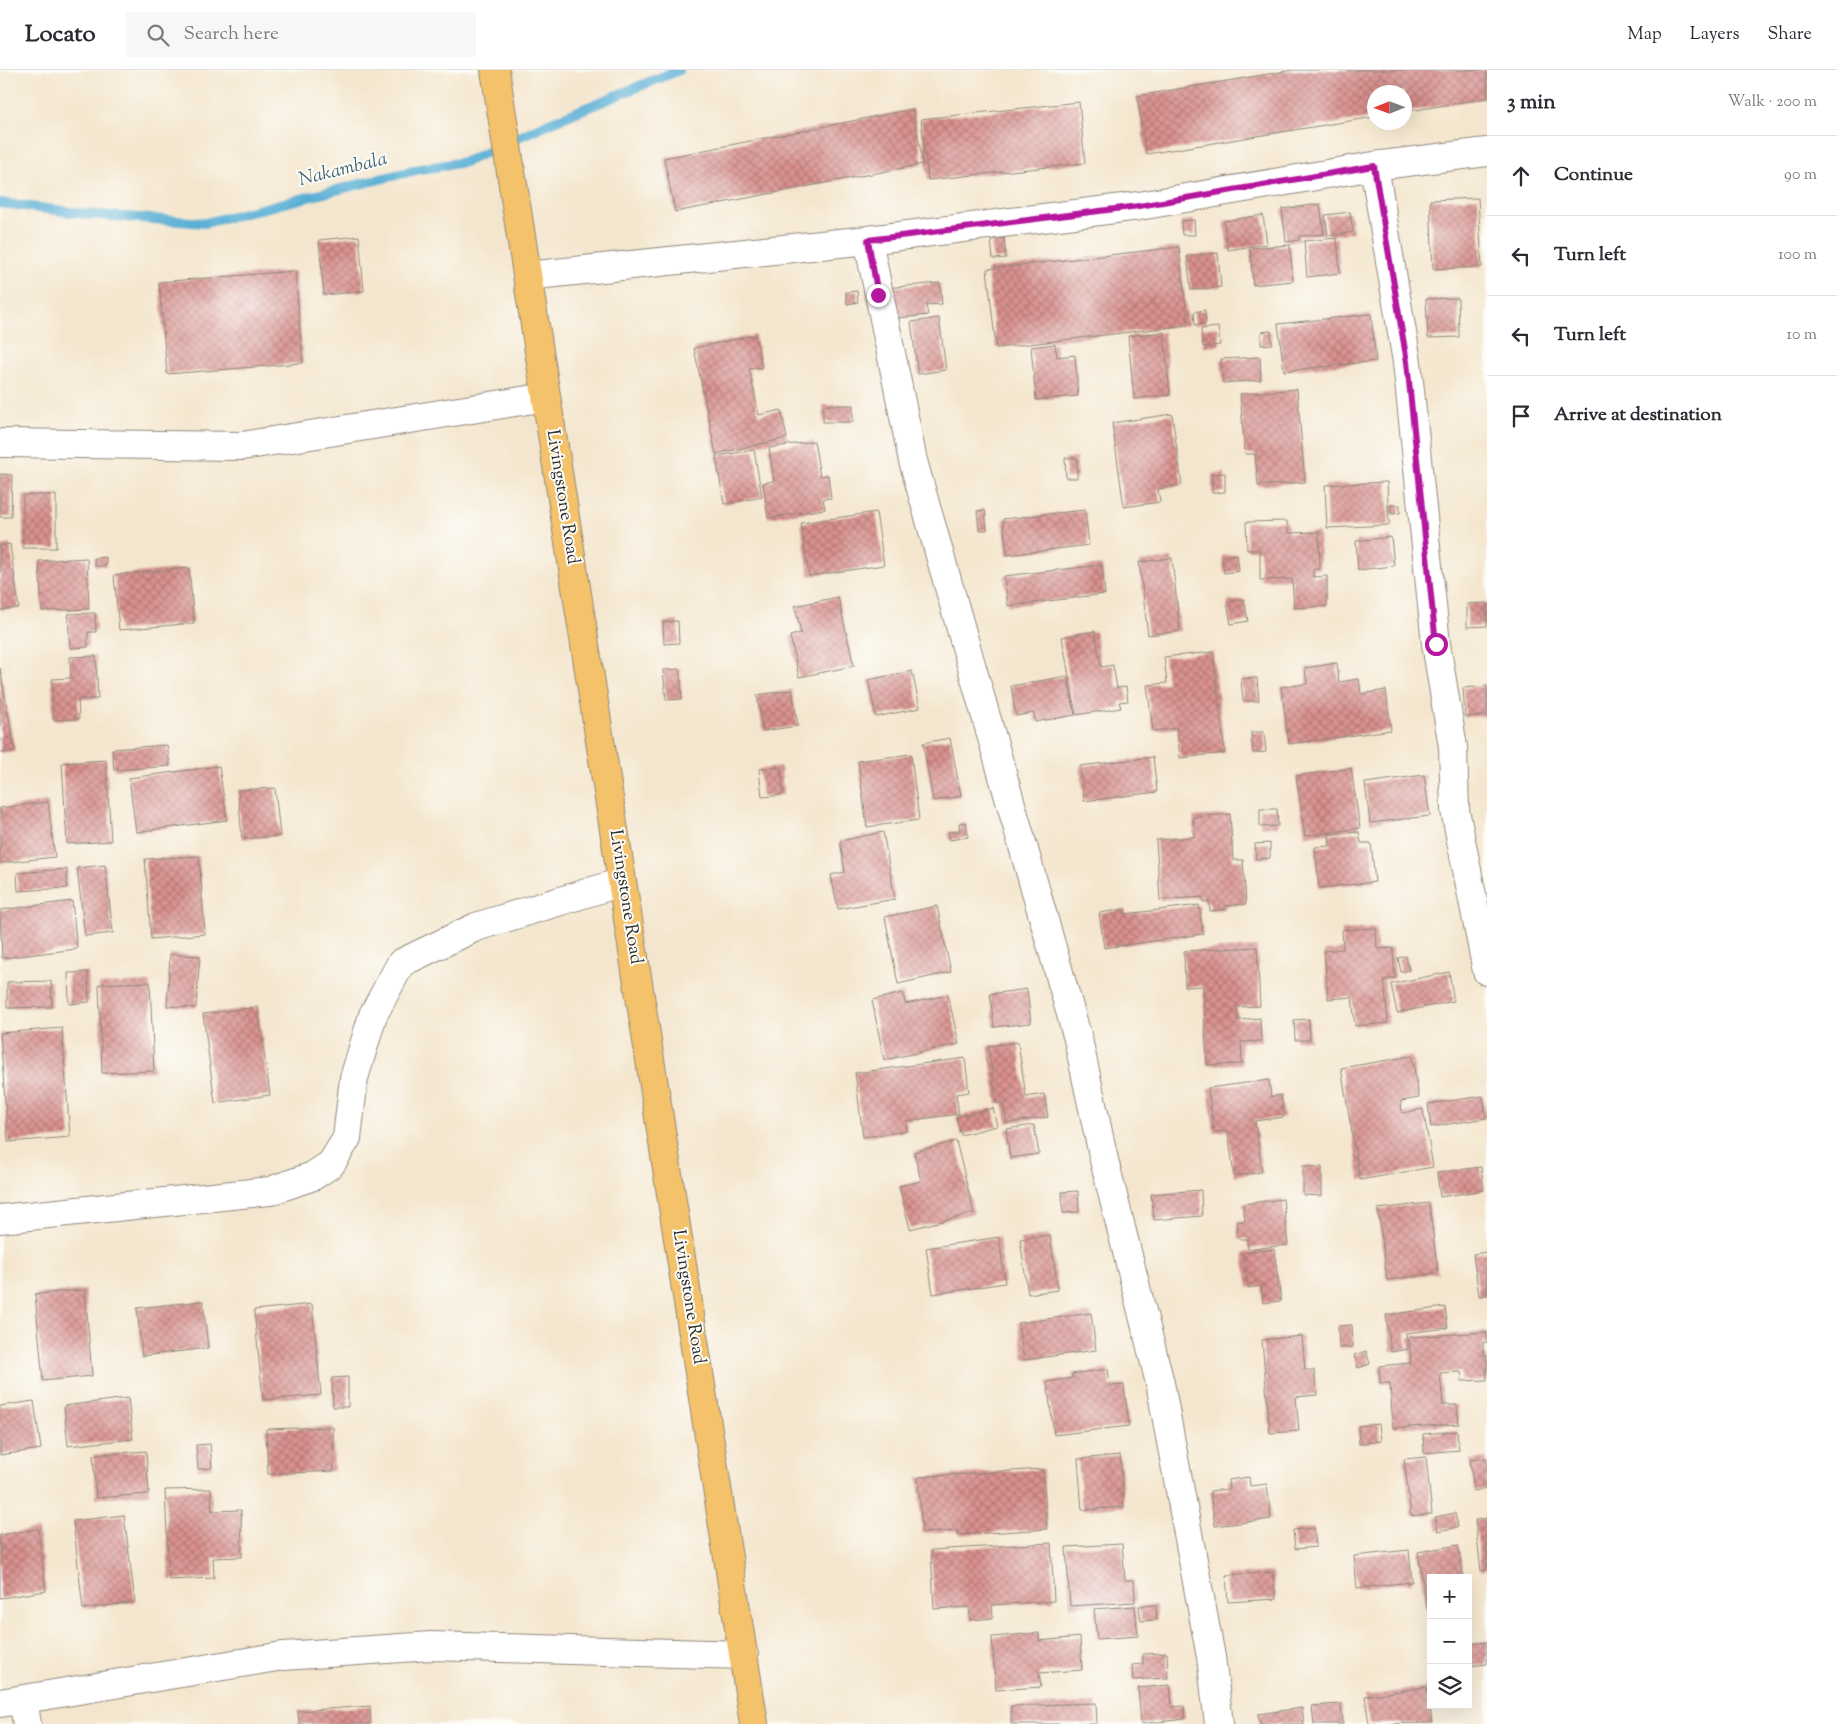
<!DOCTYPE html>
<html lang="en">
<head>
<meta charset="utf-8">
<style>
  body { margin:0; font-family:"Sorts Mill Goudy",serif; background:#f7f7f7; color:#2b2b33 }
  .controls { position:absolute; right:15px; bottom:15px; display:grid; overflow:hidden; border-radius:0px; box-shadow:0 5px 20px #0002 }
  .controls button { width:45px; height:45px; display:grid; place-items:center; padding:0; border:0; border-bottom:1px solid #e1e1e2; background:#fff; color:#2b2b33; font:25px sans-serif }
  .compass { position:absolute; left:1367px; top:15px; width:45px; height:45px; border-radius:50%; background:#fff; box-shadow:0 5px 20px #0002; rotate:269deg }
  .stop { position:absolute; width:15px; height:15px; margin:-11px; border:4px solid #b5179e; border-radius:50%; background:#fff }
  .stop.end { background:#b5179e; border-color:#fff; box-shadow:0 1px 5px #0008 }
  .list { margin:0; padding:0; list-style:none }
  h2 { display:flex; justify-content:space-between; align-items:center; height:65px; margin:0; padding:0 20px; font-size:21px }
  h2 small { font-size:16px; font-weight:400; color:#7c7c81 }
  .list li { display:grid; grid-template-columns:32px 1fr auto; gap:15px; align-items:center; box-sizing:border-box; height:80px; padding:0 20px; border-top:1px solid #e1e1e2 }
  .list b { display:block; font-size:19px; white-space:nowrap }
  .list em { font-size:16px; font-style:normal; color:#7c7c81 }
  .icon { flex:none; width:28px; height:28px; fill:none; stroke:currentColor; stroke-width:2; stroke-linecap:round; stroke-linejoin:round }
  .map { position:relative; flex:none; width:1487px; height:1654px; overflow:hidden }
  header { display:flex; align-items:center; gap:30px; box-sizing:border-box; height:70px; padding:0 25px; background:#fff; border-bottom:1px solid #e1e1e2 }
  header strong { font-size:24px }
  nav { display:flex; gap:28px; margin-inline-start:auto; font-size:18px }
  .search { width:350px; height:45px; background:#f7f7f7; display:flex; align-items:center; gap:12px; box-sizing:border-box; padding:0 18px; border-radius:0px; color:#7c7c81; font-size:19px }
  main { display:flex }
  aside { flex:1; background:#fff }
  .map>svg:first-child { display:block }
</style>
</head>
<body>
<header>
<strong>Locato</strong>
<div class="search"><svg class="icon" aria-label="search" viewBox="0 0 24 24"><circle cx="10" cy="10" r="6"/><path d="M15 15l6 6"/></svg>Search here</div>
<nav><a>Map</a><a>Layers</a><a>Share</a></nav>
</header>
<main>
<div class="map">
<svg width="1487" height="1654" viewBox="0 0 1487 1654">
  <defs>
    <pattern id="building-cross-hatch" width="8" height="8" patternUnits="userSpaceOnUse" patternTransform="scale(1.25)"><rect width="8" height="8" fill="#da9290"/><path d="M0 0l8 8M0 8l8-8" fill="none" stroke="#b17776"/></pattern>
  </defs>
  <rect width="100%" height="100%" fill="#fdfcf7"/>
  <filter id="ink" filterUnits="userSpaceOnUse"><feTurbulence type="fractalNoise" baseFrequency=".02" numOctaves="2"/><feDisplacementMap in="SourceGraphic" scale="10" xChannelSelector="R" yChannelSelector="G"/><feConvolveMatrix kernelMatrix="1 2 1 2 8 2 1 2 1" color-interpolation-filters="sRGB"/></filter>
  <filter id="wash" filterUnits="userSpaceOnUse"><feTurbulence type="fractalNoise" baseFrequency=".0096" numOctaves="4" result="noise"/><feDisplacementMap in="SourceGraphic" scale="20" xChannelSelector="R" yChannelSelector="G"/><feGaussianBlur stdDeviation="1.12" result="paint"/><feColorMatrix in="noise" values="0 0 0 0 0 0 0 0 0 0 0 0 0 0 0 0 0 1.4 0 .05"/><feComposite in="paint" operator="in"/></filter>
  <g filter="url(#wash)">
    <rect width="100%" height="100%" fill="#f4e6ce"/>
    <g fill="none" stroke-linecap="round" stroke-linejoin="round">
      <path stroke="#57aed4" stroke-width="10" d="M0 133 86 144 205 153 420 99 465 92 547 54 679 0"/>
    </g>
    <g id="blocks">
      <path fill="url(#building-cross-hatch)" d="M1293 0H1487V28L1404 42V22H1374V47L1146 84 1137 26Z
        M1079 32 1085 93 928 110 921 49Z
        M913 39 923 94 675 142 664 88Z
        M1478 128 1482 197 1433 199 1430 130Z
        M1320 134 1324 164 1299 166V170L1286 172 1282 139Z
        M1350 142 1353 162 1328 166 1325 145Z
        M1263 145 1267 174 1228 180 1224 151Z
        M1194 150 1195 165H1182L1181 151Z
        M359 166 364 221 324 225 319 170Z
        M1004 168 1006 188 993 189 991 169Z
        M1337 168 1340 203 1307 207 1304 171Z
        M1290 175 1293 211 1253 215 1250 178Z
        M1179 177 1188 255 996 278 987 199Z
        M1218 183 1221 217 1191 220 1187 186Z
        M295 201 303 293 167 304 159 212Z
        M940 213 942 234 926 235 928 245 887 249 885 218Z
        M857 221 858 232 847 234 846 222Z
        M1458 228 1459 267 1428 268 1426 229Z
        M1205 240 1206 253 1195 255 1194 242Z
        M1371 244 1376 291 1284 301 1278 254Z
        M939 248 946 300 918 304 911 252Z
        M1218 257 1220 275 1203 277 1201 259Z
        M1271 261 1272 274 1261 275V262Z
        M1164 262 1170 325 1134 329 1128 266Z
        M755 265 762 297 749 299 759 345 781 340 787 368 716 384 694 278Z
        M1055 274 1057 287 1075 285 1078 326 1036 330 1031 277Z
        M1260 287 1261 310 1223 313 1221 289Z
        M1297 319 1305 412 1258 416 1255 384H1245L1240 324Z
        M823 335H853V352H823Z
        M1172 344 1182 415 1158 419 1160 432 1124 437 1112 353Z
        M814 371 820 406 828 405 831 428 823 429 825 439 768 448 763 413 774 411 769 378Z
        M754 380 762 427 724 434 716 386Z
        M1065 388H1077V408H1066Z
        M1225 403V422L1212 423V404Z
        M0 404 12 405 11 447H0Z
        M1387 412 1389 455 1327 458 1325 415Z
        M23 425H56V478H23Z
        M1391 435H1400V443L1391 444Z
        M985 440 987 460H979L977 441Z
        M1085 440 1089 475 1007 485 1003 449Z
        M876 442 884 495 809 506 801 453Z
        M1287 451 1288 463 1319 462 1320 499H1313V507L1327 506V536L1294 538 1292 509 1260 510V480H1247L1246 452Z
        M1391 467 1394 496 1358 500 1356 471Z
        M10 474 19 538 0 540V476Z
        M1237 484 1239 501 1224 503 1222 486Z
        M106 487V496H95L94 488Z
        M87 488 89 539 42 541 39 491Z
        M1172 488 1180 561 1148 565 1139 492Z
        M1102 495 1105 524 1008 536 1004 506Z
        M189 498 194 553 119 560 114 505Z
        M838 527 854 596 799 607 790 566 801 563 795 536Z
        M1244 529 1248 551 1231 554 1227 532Z
        M1487 533V556L1467 557V534Z
        M95 543 96 562H88V577L70 578 68 544Z
        M678 551 679 573 664 574 663 552Z
        M1095 561 1101 597 1113 595 1117 618 1126 617 1128 631 1119 632 1121 638 1076 645 1062 567Z
        M1213 582 1225 683 1180 688 1177 658 1153 661 1147 615 1167 613 1164 587Z
        M96 586 98 629H78L79 649 53 650 52 609 71 608 70 587Z
        M1337 593 1339 612 1359 609 1361 624 1386 620 1391 660 1289 674 1281 617 1307 614 1305 598Z
        M0 598 15 681 0 683Z
        M680 599 682 629 666 630 663 600Z
        M912 601 920 638 876 647 868 610Z
        M1067 606 1075 645 1035 652 1034 643 1016 646 1011 616Z
        M1257 608 1259 631H1243L1241 609Z
        M1487 616V646L1465 647 1463 618Z
        M792 620 798 656 763 661 757 625Z
        M1251 662H1264L1266 682 1253 683Z
        M950 668 961 726 933 731 923 673Z
        M167 675 170 696 114 700 112 679Z
        M911 684 919 750 867 757 858 691Z
        M1153 687 1157 722 1084 731 1080 696Z
        M106 690 111 771 67 774 62 693Z
        M219 696 227 750 136 762 129 708Z
        M781 697 783 725 762 727 759 699Z
        M1351 698 1360 758 1305 766 1296 706Z
        M1424 705 1430 746 1370 753 1365 713Z
        M275 718 280 766 242 769 238 720Z
        M48 732 55 787 0 793V738Z
        M1260 739H1277L1278 756 1260 757Z
        M1230 744 1233 790H1243L1246 834 1225 836V839L1210 841 1209 832H1203V827L1160 830 1156 770 1194 767 1193 747Z
        M966 752 968 767 950 770 948 762 960 761 959 753Z
        M883 762 895 829 838 839 831 805 845 802 840 771Z
        M1359 762 1361 773H1371L1375 812 1319 818 1315 777 1330 776 1329 764Z
        M1270 773V788L1256 789 1255 774Z
        M199 786 205 864 151 869 145 789Z
        M105 795 113 863 85 866 77 798Z
        M67 799V818L18 821 17 803Z
        M72 831 77 879 2 888 0 840Z
        M1199 835 1203 864 1104 878 1099 843 1125 839 1126 844Z
        M937 836 951 902 898 914 885 847Z
        M1376 858 1377 879 1393 878 1395 908 1384 910 1388 953 1355 956 1352 927 1328 929 1324 881 1343 879 1342 860Z
        M1257 877 1260 936 1237 937 1238 950 1260 948 1261 971 1241 972 1242 994 1207 995 1203 916 1185 917 1184 881Z
        M170 884 200 886 196 938 167 936Z
        M1406 886 1409 900 1401 902 1398 888Z
        M88 902 89 932 69 934 68 903Z
        M1449 902 1454 931 1397 943 1391 914Z
        M51 911 52 937 7 938V912Z
        M150 912 154 1001 102 1003 99 914Z
        M1027 919 1031 953 994 957 990 924Z
        M903 923 905 934 948 925 959 974 884 990 872 930Z
        M258 937 270 1025 215 1033 203 944Z
        M1309 949 1310 970H1295L1294 950Z
        M62 958 70 1067 8 1072 0 963Z
        M1018 972 1026 1027 1044 1024 1048 1047 1007 1053 1003 1032 997 1034 988 976Z
        M1412 986 1419 1028 1401 1031 1402 1043 1423 1039 1433 1097 1360 1110 1341 998Z
        M965 988 969 1022 956 1024 959 1044 906 1051 907 1061 863 1067 855 1003Z
        M1269 1010 1271 1027 1281 1025 1284 1047 1255 1051 1262 1102 1234 1106 1228 1061 1214 1062 1208 1018Z
        M1483 1026 1486 1048 1431 1057 1428 1034Z
        M993 1038 997 1056 961 1065 956 1047Z
        M1034 1055 1039 1084 1010 1088 1006 1059Z
        M956 1071 974 1143 910 1159 899 1116 921 1111 914 1082Z
        M1303 1096 1322 1097V1126L1303 1125Z
        M1481 1097 1484 1120 1440 1127 1437 1103Z
        M1201 1120 1202 1146 1154 1150 1151 1124Z
        M1078 1121 1079 1142 1063 1143 1062 1122Z
        M1283 1129 1288 1175 1248 1179 1247 1169H1238L1237 1152 1245 1151 1243 1134Z
        M1429 1133 1438 1203 1387 1210 1378 1139Z
        M1050 1165 1058 1220 1028 1224 1020 1169Z
        M999 1167 1005 1213 933 1224 926 1178Z
        M1274 1179 1281 1231 1263 1233 1261 1216 1248 1218 1243 1183Z
        M1487 1182V1225L1479 1226 1473 1184Z
        M85 1220 92 1306 43 1311 35 1224Z
        M203 1231 208 1278 142 1286 137 1238Z
        M312 1234 321 1325 263 1330 254 1240Z
        M1445 1237 1448 1258 1406 1263 1408 1279 1391 1282 1386 1245Z
        M1091 1243 1096 1280 1024 1290 1018 1253Z
        M1352 1255 1353 1277 1339 1278 1338 1256Z
        M1487 1262V1272H1483V1285H1487V1310L1462 1311 1461 1302 1440 1303 1443 1335H1457L1459 1354 1393 1358 1390 1313H1380L1379 1296 1411 1293 1409 1267Z
        M1302 1266 1305 1300H1314L1317 1325 1296 1327 1299 1361 1270 1363 1262 1270Z
        M1366 1281 1370 1294 1358 1298 1354 1285Z
        M1108 1299 1110 1316 1124 1315 1129 1356 1054 1365 1047 1312 1073 1308 1072 1304Z
        M348 1307V1337H333L332 1308Z
        M128 1328 133 1369 68 1376 64 1336Z
        M34 1331 41 1379 0 1385V1336Z
        M1379 1354 1381 1371 1359 1374 1358 1356Z
        M333 1357 334 1401 268 1404 266 1359Z
        M1457 1361 1459 1380 1424 1383 1423 1364Z
        M210 1374 212 1398 198 1399 196 1375Z
        M146 1381 149 1424 96 1428 93 1385Z
        M1120 1385 1124 1437 1082 1440 1078 1389Z
        M1426 1387 1432 1444 1411 1446 1404 1389Z
        M1487 1388V1419L1474 1421 1470 1390Z
        M1043 1399 1047 1459 958 1465V1461L922 1463 918 1407Z
        M1249 1407 1250 1416 1267 1414 1271 1449 1215 1456 1210 1421 1229 1419 1228 1410Z
        M211 1419 212 1441 241 1440 242 1487 213 1488 214 1508 169 1510 165 1420Z
        M1455 1443 1458 1457 1438 1461 1435 1447Z
        M124 1445 135 1532 83 1539 73 1451Z
        M1487 1448V1500L1481 1501 1475 1450Z
        M1314 1458 1316 1477 1295 1479 1293 1460Z
        M38 1459 46 1521 0 1528V1465Z
        M1051 1473 1054 1531 992 1535 993 1548 970 1550 969 1537 934 1539 931 1480Z
        M1122 1474 1125 1510H1134L1135 1532 1070 1536 1066 1477Z
        M1458 1475 1464 1508H1431V1538L1427 1539 1418 1482Z
        M1409 1480 1412 1512 1357 1518 1354 1486Z
        M1273 1502 1276 1529 1228 1532 1226 1505Z
        M1156 1535 1157 1550 1141 1551 1139 1536Z
        M1135 1536 1138 1566 1097 1569 1094 1539Z
        M1039 1563V1571L1080 1567 1082 1600 1039 1603 1041 1617 996 1620 992 1567Z
        M1487 1572V1594L1468 1596V1574Z
        M1167 1583 1168 1608 1133 1610 1132 1595 1143 1594V1584Z
        M1170 1615 1172 1637 1184 1636 1185 1649 1141 1654 1138 1618Z
        M1427 1617 1432 1653 1369 1654 1365 1626Z
        M1096 1633 1097 1654H1011V1636Z
        M1341 1634 1343 1654H1314L1312 1636Z
        M370 1636 371 1654H299L298 1641Z
        M1302 1638 1304 1654H1260L1258 1644Z"/>
    </g>
  </g>
  <g filter="url(#ink)">
    <use href="#blocks" fill-opacity="0" stroke="#90887c" stroke-width="1"/>
    <g fill="none" stroke-linecap="round" stroke-linejoin="round">
      <g stroke="#90887c" stroke-width="30">
        <path id="minor" d="M1374 96 1407 292 1436 574 1453 677 1455 740 1487 901
          M868 170 913 391 1078 969 1104 1090 1160 1313 1211 1587 1219 1654
          M527 206 868 170 1139 136 1374 96 1487 82
          M0 373 242 376 546 327
          M0 1149 270 1121 313 1106 331 1094 347 1068 354 1008 373 945 401 893 476 857 622 812
          M23 1629 27 1654
          M0 1633 283 1586 431 1576 744 1585"/>
      </g>
      <g stroke="#90887c" stroke-width="30">
        <path id="trunk" d="M495 0 754 1654"/>
      </g>
      <use href="#minor" stroke="#fff" stroke-width="28"/>
      <use href="#trunk" stroke="#f3c26a" stroke-width="28"/>
    </g>
  </g>
  <g fill="none" stroke-linecap="round" stroke-linejoin="round" filter="url(#ink)">
    <path stroke="#b5179e" stroke-width="6" d="M878 225 868 170 1139 136 1374 96 1407 292 1436 574"/>
  </g>
  <g text-anchor="middle" dominant-baseline="central" stroke-width="4" stroke-linejoin="round" paint-order="stroke">
    <g font-size="18" fill="#2b2b2b" stroke="#fdfcf7">
      <text transform="translate(562 427) rotate(81)">Livingstone Road</text>
      <text transform="translate(625 827) rotate(81)">Livingstone Road</text>
      <text transform="translate(688 1227) rotate(81)">Livingstone Road</text>
    </g>
    <g font-size="19" font-style="italic" fill="#3d5f6f" stroke="#fdfcf7">
      <text transform="translate(343 100) rotate(-14)">Nakambala</text>
    </g>
  </g>
</svg>
<div class="controls">
<button>+</button>
<button>−</button>
<button><svg class="icon" aria-label="layers" viewBox="0 0 24 24"><path d="M12 4l9 5-9 5-9-5zM3 14l9 5 9-5"/></svg></button>
</div>
<svg class="compass" viewBox="-18 -18 36 36"><path d="M0-13l5 13h-10z" fill="#e53935"/><path d="M0 13l5-13h-10z" fill="#7c7c81"/></svg>
<div class="stop" style="left:1436px;top:574px"></div>
<div class="stop end" style="left:878px;top:225px"></div>
</div>
<aside>
<h2>3 min<small>Walk · 200 m</small></h2>
<ul class="list">
<li><svg class="icon" aria-label="ahead" viewBox="0 0 24 24"><path d="M12 20V5M6 11l6-6 6 6"/></svg><div><b>Continue</b></div><em>90 m</em></li>
<li><svg class="icon" aria-label="left" viewBox="0 0 24 24"><path d="M17 20v-9H6M10 6l-5 5 5 5"/></svg><div><b>Turn left</b></div><em>100 m</em></li>
<li><svg class="icon" aria-label="left" viewBox="0 0 24 24"><path d="M17 20v-9H6M10 6l-5 5 5 5"/></svg><div><b>Turn left</b></div><em>10 m</em></li>
<li><svg class="icon" aria-label="arrive" viewBox="0 0 24 24"><path d="M6 21V4h12l-3 4 3 4H6"/></svg><div><b>Arrive at destination</b></div></li>
</ul>
</aside>
</main>
</body>
</html>
